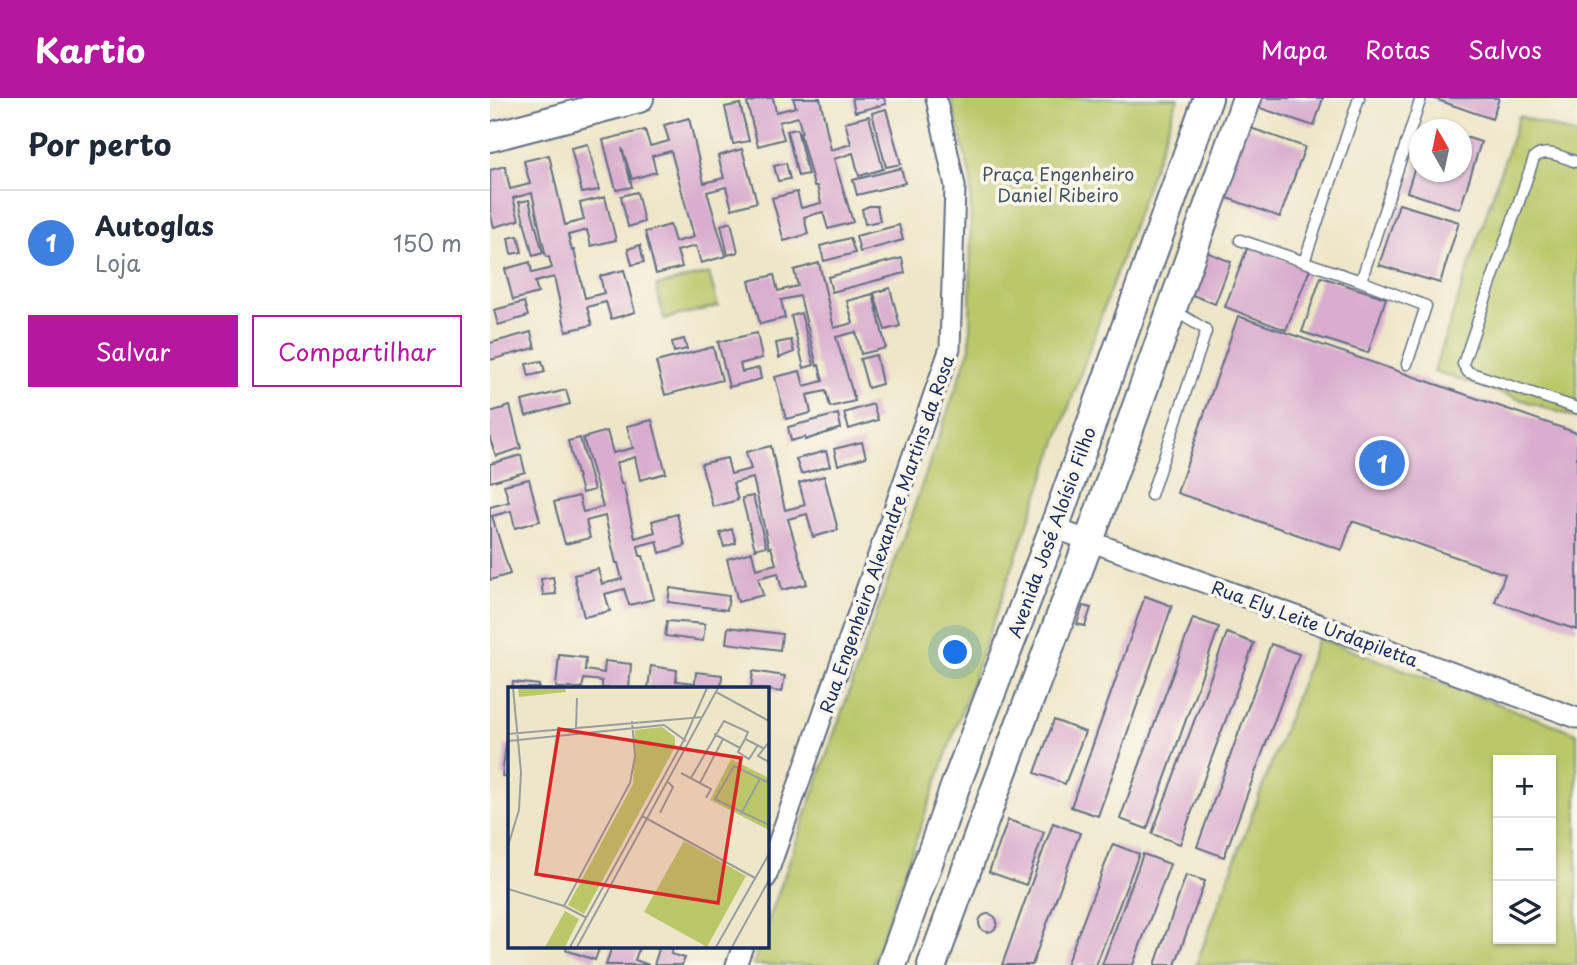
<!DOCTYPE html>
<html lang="pt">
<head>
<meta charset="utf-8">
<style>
  body { margin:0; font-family:"Playpen Sans",sans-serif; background:#f6f6f7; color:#1f2937 }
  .controls { position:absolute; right:21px; bottom:21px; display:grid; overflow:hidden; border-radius:0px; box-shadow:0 2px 5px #0004 }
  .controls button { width:63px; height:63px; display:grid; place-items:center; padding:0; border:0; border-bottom:2px solid #e0e1e3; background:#fff; color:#1f2937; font:35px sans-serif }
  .compass { position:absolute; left:919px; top:21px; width:63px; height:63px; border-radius:50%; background:#fff; box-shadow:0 2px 5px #0004; rotate:351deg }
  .you { position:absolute; left:466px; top:555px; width:24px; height:24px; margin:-18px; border:5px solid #fff; border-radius:50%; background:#1a73e8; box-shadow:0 0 0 10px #1a73e833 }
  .badge { display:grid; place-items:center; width:46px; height:46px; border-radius:50%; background:#b5179e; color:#fff; font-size:23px; font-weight:700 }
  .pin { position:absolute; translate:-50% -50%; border:4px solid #fff; box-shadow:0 2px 7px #0006 }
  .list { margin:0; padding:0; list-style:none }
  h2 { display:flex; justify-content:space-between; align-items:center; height:91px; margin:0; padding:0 28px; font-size:30px }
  h2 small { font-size:23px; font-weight:400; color:#747a83 }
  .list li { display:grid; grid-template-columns:46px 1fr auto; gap:21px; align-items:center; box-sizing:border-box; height:105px; padding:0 28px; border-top:2px solid #e0e1e3 }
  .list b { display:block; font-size:26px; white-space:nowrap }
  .list p { margin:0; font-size:23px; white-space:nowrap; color:#747a83 }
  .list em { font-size:23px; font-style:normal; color:#747a83 }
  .actions { display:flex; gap:14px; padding:21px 28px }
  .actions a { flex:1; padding:16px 0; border:2px solid #b5179e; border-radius:0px; text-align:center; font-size:24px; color:#b5179e }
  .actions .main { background:#b5179e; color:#fff }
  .icon { flex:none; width:38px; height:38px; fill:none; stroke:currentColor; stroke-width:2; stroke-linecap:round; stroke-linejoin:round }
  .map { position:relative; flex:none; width:1087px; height:867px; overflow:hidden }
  header { display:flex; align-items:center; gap:42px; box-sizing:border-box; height:98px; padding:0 35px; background:#b5179e; color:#fff }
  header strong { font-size:33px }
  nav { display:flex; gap:38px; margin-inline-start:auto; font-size:24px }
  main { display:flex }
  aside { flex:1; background:#fff }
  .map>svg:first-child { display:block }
</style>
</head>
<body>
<header>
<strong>Kartio</strong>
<nav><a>Mapa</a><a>Rotas</a><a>Salvos</a></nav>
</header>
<main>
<aside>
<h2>Por perto<small></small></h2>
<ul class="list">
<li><span class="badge" style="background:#3f7fe0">1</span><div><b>Autoglas</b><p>Loja</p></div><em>150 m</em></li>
</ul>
<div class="actions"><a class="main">Salvar</a><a>Compartilhar</a></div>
</aside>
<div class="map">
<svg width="1087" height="867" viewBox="0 0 1087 867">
  <rect width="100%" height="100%" fill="#fbf7ec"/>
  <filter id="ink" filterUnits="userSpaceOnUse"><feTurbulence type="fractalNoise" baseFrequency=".0143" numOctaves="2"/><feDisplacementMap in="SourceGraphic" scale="14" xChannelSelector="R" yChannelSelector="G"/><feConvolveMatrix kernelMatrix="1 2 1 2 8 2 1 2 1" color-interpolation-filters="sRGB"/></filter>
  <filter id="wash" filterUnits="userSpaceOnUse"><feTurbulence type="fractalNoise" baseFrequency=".00686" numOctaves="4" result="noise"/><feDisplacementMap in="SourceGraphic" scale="28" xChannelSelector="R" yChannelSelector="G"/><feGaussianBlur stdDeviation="1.57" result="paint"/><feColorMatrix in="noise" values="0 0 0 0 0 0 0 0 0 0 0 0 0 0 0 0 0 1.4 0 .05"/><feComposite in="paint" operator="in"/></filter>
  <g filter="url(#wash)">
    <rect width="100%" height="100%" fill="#ede6c8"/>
    <path fill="#bac86a" stroke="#6a7c64" stroke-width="2" fill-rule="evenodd" d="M461 0H688L382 867H263L269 848H276L277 827 480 250 481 82Z
      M1029 18 1087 37V320L944 273Z
      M219 175 228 208 174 221 166 188Z
      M828 540 1087 635V867H706ZM1061 662V841H1008V662Z"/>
    <g id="blocks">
      <path fill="#d9adce" d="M275 0H283L286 14 306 9 303 0H330L341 52 361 46 355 24 379 18 393 71 369 78 363 55 344 61 363 124 338 131 333 114 314 119 318 136 294 143 282 100 307 94 311 110 331 105 327 88H324L310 35H312L308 19 289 24 294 41 268 48 257 5Z
        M362 0H394L396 6 365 14Z
        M764 0H833L824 28 761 7Z
        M942 0H1009L1002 21Z
        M250 6 259 43 243 46 235 9Z
        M396 11 411 66 396 69 382 15Z
        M199 20 214 85 234 80 228 58 252 51 267 104 242 111 236 89 217 94 236 158 211 165 206 148 187 153 192 169 166 176 155 134 180 127 185 144 204 139 181 53 162 58 166 74 142 81 132 50 142 89 126 92 113 42 155 32 160 48 179 43 174 27Z
        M755 28 815 49 790 119 729 97Z
        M307 31 318 76 308 78 297 33Z
        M972 38 991 44 970 111 917 94 929 56 930 74H972Z
        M98 46 109 92 92 95 81 50Z
        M59 57 75 127 94 122 90 105 115 99 126 142 101 148 97 132 78 137 82 153 84 152 95 200 114 195 110 178 134 172 145 214 121 221 116 204 97 209 102 227 76 233 64 179 45 184 48 195 23 202 15 171 40 164 42 175 62 170 59 159H56L42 95 23 100 29 122 4 129 0 115V72L15 68 20 91 40 86 34 63Z
        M296 65 300 81 288 83 284 68Z
        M411 70 415 85 367 97 363 82Z
        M147 94 154 124 138 129 131 98Z
        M39 102 53 155 43 158 29 104Z
        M909 106 969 124 950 185 889 167Z
        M379 108H387L390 123 375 126 372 111Z
        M241 124 248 154 238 157 231 127Z
        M409 127 413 142 370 154 366 138Z
        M28 138 32 154 21 156 18 140Z
        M360 140 365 155 334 163 330 148Z
        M150 147 154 164 142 167 138 151Z
        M758 148 820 171 796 232 735 209Z
        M717 154 741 164 725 206 700 196Z
        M412 160 415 175 342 194 338 179Z
        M329 165 344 230 363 225 357 203 383 196 396 250 371 256 366 234 346 239 365 303 340 309 336 293 317 297 321 315 296 321 285 279 310 273 314 288 333 283 329 267 327 268 310 198 291 202 295 220 270 226 259 183 284 177 288 193 308 188 304 172Z
        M831 179 896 200 878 255 812 234Z
        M400 190 410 228 395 232 384 195Z
        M34 204 38 218 8 227 4 212Z
        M311 215 324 267 314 270 301 218Z
        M748 218 1087 335V532L1005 504 1015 476 862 423 852 452 687 395Z
        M41 234 45 250 0 262V245Z
        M267 235 272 260 250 266 252 274 269 270 271 281 239 289 228 244Z
        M194 241 197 251 184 254 182 244Z
        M301 242 304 254 289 260 286 245Z
        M223 249 232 282 175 297 166 264Z
        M386 257 392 286 378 290 370 261Z
        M52 263 55 274 39 278 36 266Z
        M76 292 80 306 36 318 32 303Z
        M383 306 388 322 359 331 354 315Z
        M20 308 31 350 6 358 0 341V314Z
        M348 316 351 330 315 342V339L301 343 298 329Z
        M162 322 176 375 150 382 145 359 126 365 131 386 133 385 145 440 165 434 162 423 187 416 195 448 170 455 167 443 148 448 150 458H153L164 501 139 507 134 491 115 496 120 513 94 519 84 477 108 471 112 486 132 481 128 465H126L115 418 96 423 100 440 75 446 64 404 89 398 93 414 113 409 93 340 117 333 123 355 143 350 137 328Z
        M90 340 104 392 92 395 78 343Z
        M372 344 376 359 348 367 344 351Z
        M281 348 295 412 315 407 309 385 334 378 348 432 323 439 317 416 298 421 317 486 292 492 288 475 268 480 273 497 248 504 237 461 262 454 266 471 286 466 281 449 279 450 263 380 243 385 248 402 223 409 211 366 237 360 241 376 261 371 256 354Z
        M336 353 340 368 311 376 306 361Z
        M31 357 35 374 0 384V366Z
        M39 381 50 423 25 430 21 413 2 418 20 476 0 482V409L19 404 14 387Z
        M263 398 276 448 265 451 252 400Z
        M242 431 246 445 234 449 230 435Z
        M63 479 66 496 53 497 51 481Z
        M180 490 239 498 237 512 178 504Z
        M655 498 682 508 608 718 581 709Z
        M593 508 601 510 595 528 587 526Z
        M703 520 729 529 657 731 630 721Z
        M177 523 215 526 213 543 175 538Z
        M238 529 292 536 290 552 236 545Z
        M737 535 764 545 690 746 662 736Z
        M781 546 809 556 734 759 707 749Z
        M69 557 96 560 95 572 114 575 115 563 141 566 139 590H112V583L94 581 92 590H68L66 589Z
        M161 568 187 572 186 583 205 585 206 574 232 577 231 590H158Z
        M263 573 295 578 292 594 261 590Z
        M23 584 49 587V590H22Z
        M564 622 595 634 575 686 545 675Z
        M16 646 19 647V679L12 678Z
        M518 722 554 734 536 787 499 774Z
        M563 725 590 735 542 867H512Z
        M623 746 649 756 606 867H576Z
        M653 756 680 766 643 867H612Z
        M696 777 715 783 685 867H665Z
        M489 825a9 9 0 1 1 18 0a9 9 0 1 1-18 0Z
        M77 848H110L105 862 76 852Z
        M122 848H150L145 862 159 867H116Z
        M160 848H183L181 856 195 860 192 867H164L169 851Z"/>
    </g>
  </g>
  <g filter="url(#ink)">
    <use href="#blocks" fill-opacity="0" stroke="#646f83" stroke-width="2"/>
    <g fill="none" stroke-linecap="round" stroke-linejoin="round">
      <g stroke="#646f83" stroke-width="13">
        <path id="lane" d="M1087 64C1073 60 1056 49 1044 60L973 266 978 274 1087 310
          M750 142 871 183 936 208 917 266
          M814 164 869 0
          M871 183 931 0
          M661 397 716 234 715 231 685 213"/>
      </g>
      <g stroke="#646f83" stroke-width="23">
        <path id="street" d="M564 430 1087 620
          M276 780 460 250 465 88 446 0
          M246 867 253 848"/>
      </g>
      <g stroke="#646f83" stroke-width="32">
        <path id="secondary" d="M0 39 149 0
          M402 867 465 689 564 430 718 0
          M442 867 502 701 599 443 757 0"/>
      </g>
      <use href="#lane" stroke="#fff" stroke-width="10"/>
      <use href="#street" stroke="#fff" stroke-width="19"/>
      <use href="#secondary" stroke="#fff" stroke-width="28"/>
    </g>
  </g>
  <g text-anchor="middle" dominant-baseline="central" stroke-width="7" stroke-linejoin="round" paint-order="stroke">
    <g font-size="18" fill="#435561" stroke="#fbf7ec">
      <text x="568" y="75">Praça Engenheiro<tspan x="568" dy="21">Daniel Ribeiro</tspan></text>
    </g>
    <g font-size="18" fill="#1b2f5e" stroke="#fbf7ec">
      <text transform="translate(561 434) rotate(-70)">Avenida José Aloísio Filho</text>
      <text transform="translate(396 436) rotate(-71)">Rua Engenheiro Alexandre Martins da Rosa</text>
      <text transform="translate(825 525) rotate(20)">Rua Ely Leite Urdapiletta</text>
    </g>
  </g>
  <g transform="translate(18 589)">
    <rect width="261" height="261" fill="#ede6c8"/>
    <path d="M10 1H57L58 5 11 10ZM154 40 167 50V60L76 227 60 218 125 97 127 43ZM223 72 261 91V143L202 113ZM176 154 238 189 199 260 136 225ZM57 224 71 232 57 260H37Z" fill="#bac86a"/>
    <path fill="none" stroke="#999d9e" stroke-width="2" d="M208 5 261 34M68 41 69 11M0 47 195 30M206 47 232 61M237 52 230 65 241 72 250 58M0 54 156 38 178 54M261 55 250 69 261 75M173 86 203 102 198 111M183 91 216 34 240 45 237 52 255 61M192 96 215 52M261 96 226 79 207 112 261 138M152 126 165 100 160 95M233 127 252 92M134 129 247 191M0 159 11 123 13 85 5 1M0 202 56 219 79 231M56 219 122 96 127 69 124 34M62 260 176 53 199 1M69 260 210 1M208 260 261 167M224 260 261 193"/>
    <path fill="#d62828" fill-opacity="0.15" stroke="#d62828" stroke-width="3.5" d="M51 42 233 71 210 216 28 187Z"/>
    <rect width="261" height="261" fill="none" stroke="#1b2f5e" stroke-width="3.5"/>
  </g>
</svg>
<div class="controls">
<button>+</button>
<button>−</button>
<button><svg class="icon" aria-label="layers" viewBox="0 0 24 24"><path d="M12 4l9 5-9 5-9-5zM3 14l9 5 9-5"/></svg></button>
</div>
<svg class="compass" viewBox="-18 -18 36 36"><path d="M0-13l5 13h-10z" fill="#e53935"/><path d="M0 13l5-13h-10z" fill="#747a83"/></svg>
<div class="you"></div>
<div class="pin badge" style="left:892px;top:365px;background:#3f7fe0">1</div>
</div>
</main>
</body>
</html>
